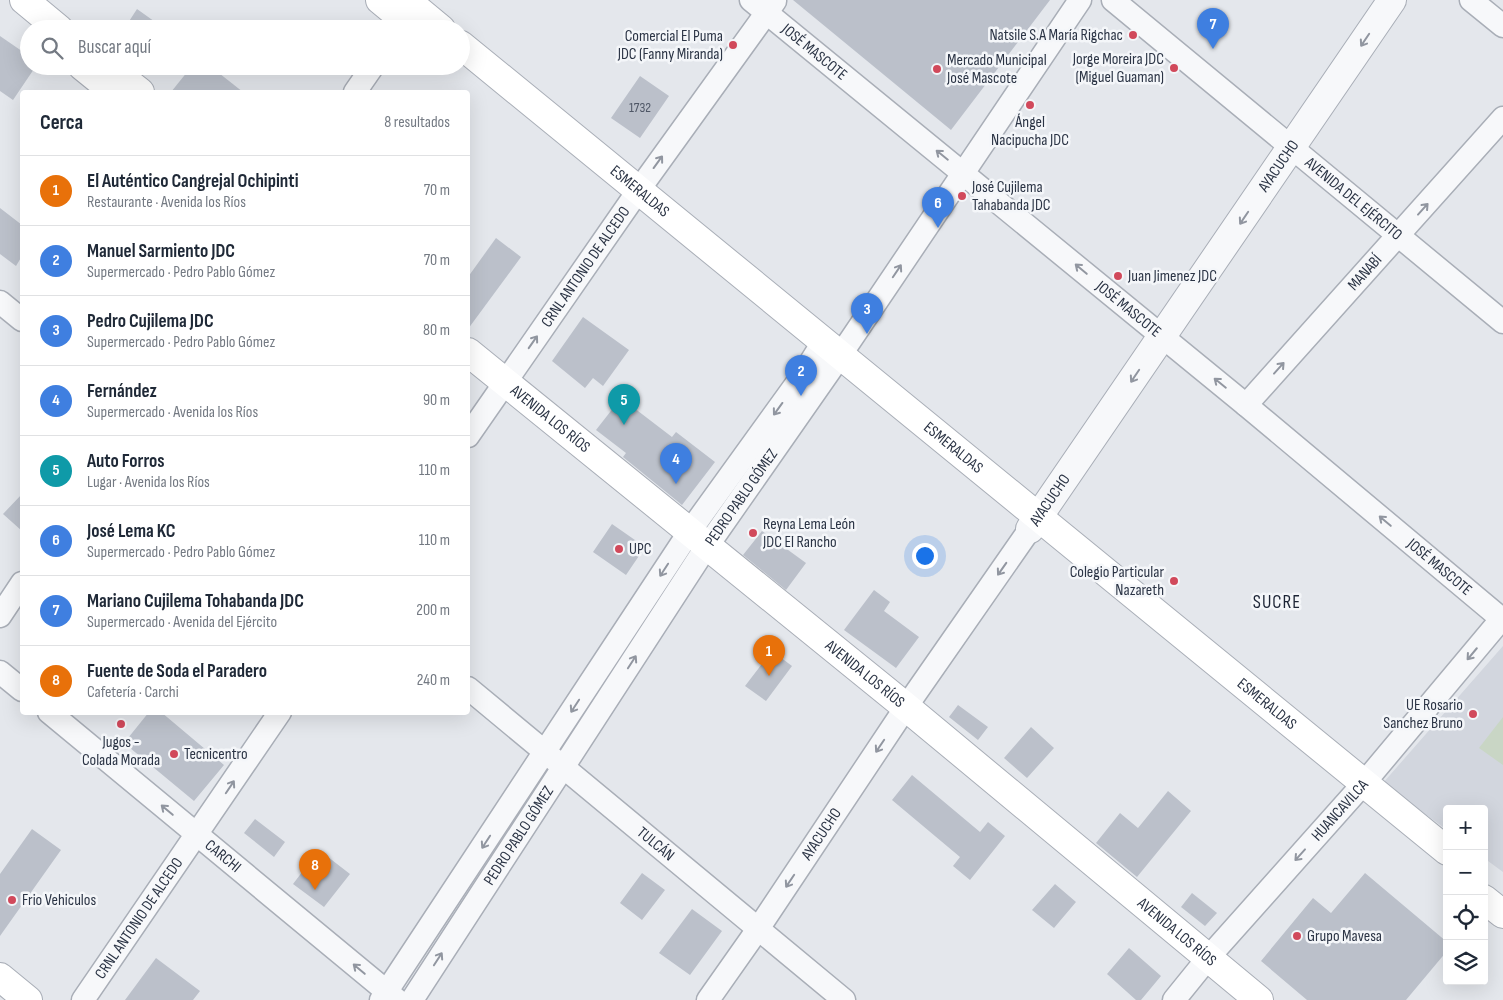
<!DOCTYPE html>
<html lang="es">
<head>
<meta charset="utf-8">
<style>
  body { margin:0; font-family:"Sofia Sans Condensed",sans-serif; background:#f2f2f3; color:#1f2937 }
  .controls { position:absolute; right:15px; bottom:15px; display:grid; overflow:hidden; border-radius:5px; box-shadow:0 5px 20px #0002 }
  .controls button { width:45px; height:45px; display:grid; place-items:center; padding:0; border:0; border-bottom:1px solid #e0e1e3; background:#fff; color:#1f2937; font:25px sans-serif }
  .you { position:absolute; left:924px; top:555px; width:18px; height:18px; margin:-12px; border:4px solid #fff; border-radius:50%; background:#1a73e8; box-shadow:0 0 0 8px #1a73e833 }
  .badge { display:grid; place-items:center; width:32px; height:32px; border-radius:50%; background:#d1495b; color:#fff; font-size:16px; font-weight:700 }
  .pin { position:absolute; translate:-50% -41px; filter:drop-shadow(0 1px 2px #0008) }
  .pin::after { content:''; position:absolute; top:26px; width:18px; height:15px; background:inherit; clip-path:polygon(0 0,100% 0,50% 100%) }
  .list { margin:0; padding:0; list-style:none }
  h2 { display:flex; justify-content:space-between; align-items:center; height:65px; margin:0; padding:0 20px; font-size:21px }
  h2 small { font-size:16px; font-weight:400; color:#747a83 }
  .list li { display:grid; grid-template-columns:32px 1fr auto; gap:15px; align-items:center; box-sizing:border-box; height:70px; padding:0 20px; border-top:1px solid #e0e1e3 }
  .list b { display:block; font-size:19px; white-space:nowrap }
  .list p { margin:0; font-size:16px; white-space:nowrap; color:#747a83 }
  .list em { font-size:16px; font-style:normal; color:#747a83 }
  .icon { flex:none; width:28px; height:28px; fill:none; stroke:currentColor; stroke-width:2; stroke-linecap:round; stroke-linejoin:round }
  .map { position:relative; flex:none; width:1503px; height:1000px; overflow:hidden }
  .search { position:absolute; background:#fff; box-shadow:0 5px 20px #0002; left:20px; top:20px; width:450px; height:55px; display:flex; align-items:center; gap:12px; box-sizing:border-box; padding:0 18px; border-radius:28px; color:#747a83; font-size:19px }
  .panel { position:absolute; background:#fff; box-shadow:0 5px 20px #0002; left:20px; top:90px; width:450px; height:625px; border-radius:5px }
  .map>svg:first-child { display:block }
</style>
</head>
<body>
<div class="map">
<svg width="1503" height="1000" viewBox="0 0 1503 1000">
  <rect width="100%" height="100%" fill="#e4e7ec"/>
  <path fill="#d2d6de" d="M1503 646V872L1484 858V809H1447V830L1383 783Z"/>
  <path fill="#c9d6c5" d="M1503 717V765L1479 748Z"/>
  <path fill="#bbc0ca" d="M793 0H1050L951 130Z
    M137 9 165 29H124Z
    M0 36 29 56V66H36L13 100 0 91Z
    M192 66H210L243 92H171Z
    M640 76 669 96 640 138 611 118Z
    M0 208 22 225V256L16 266 0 254Z
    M496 238 521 257 468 329V277Z
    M583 317 629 350 603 386 593 378 585 388 552 361Z
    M621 398 672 437 676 432 715 462 682 505 623 457 626 453 596 430Z
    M22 494V531L3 514Z
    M612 524 645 547 626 575 593 552Z
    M762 531 806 563 786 590 743 555Z
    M874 590 890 602 884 611 919 637 896 668 844 630Z
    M772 651 792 666 766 701 745 686Z
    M958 705 988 727 978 740 949 717Z
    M149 712H161L224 765 194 801 124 743Z
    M1031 727 1054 748 1027 778 1004 758Z
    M912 775 980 832 988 822 1005 836 970 880 953 866 960 857 892 800Z
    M1168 791 1191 811 1137 877 1096 843 1120 813 1138 828Z
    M255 819 285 842 274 857 244 833Z
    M32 829 61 850 0 936V874Z
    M319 850 350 874 324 907 293 884Z
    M642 873 665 890 642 920 620 903Z
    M1365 873 1447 942V951L1406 1000H1307L1261 961 1313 898 1331 913Z
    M1055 884 1076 902 1054 928 1032 910Z
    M1192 893 1217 913 1205 926 1181 907Z
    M692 909 722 931 690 975 659 953Z
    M1129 948 1161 976 1141 1000H1136L1107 974Z
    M156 958 200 991 193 1000H125Z"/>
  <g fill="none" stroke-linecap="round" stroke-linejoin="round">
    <g stroke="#a9aeb7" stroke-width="25">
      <g id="minor">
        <path id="s1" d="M751 0 1246 405 1503 620"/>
        <path id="s2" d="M1113 0 1503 322"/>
        <path d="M1471 0 1503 26"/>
        <path d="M355 92 373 66"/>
        <path d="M0 302 22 320"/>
        <path id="s3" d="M1246 405 1503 118"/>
        <path id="s4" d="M468 436 638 191 775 1"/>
        <path d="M0 616 22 583"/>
        <path d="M0 672 22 690"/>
        <path id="s5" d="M468 688 844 1000"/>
        <path id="s6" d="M49 712 397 1000"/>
        <path id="s7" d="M83 1000 280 712"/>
        <path d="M381 1000 690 531 802 376 823 342"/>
        <path id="s8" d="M412 1000 699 558 831 369 1080 0"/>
        <path id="s9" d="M708 1000 758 929 906 707 1030 529"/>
        <path id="s10" d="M1174 1000 1208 958 1364 783 1503 617"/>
      </g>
    </g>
    <g stroke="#a9aeb7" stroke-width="30">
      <g id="tertiary">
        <path id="s11" d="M1030 529 1392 0"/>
      </g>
    </g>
    <g stroke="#a9aeb7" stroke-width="30">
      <g id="secondary">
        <path d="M24 0 59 29"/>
        <path d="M380 0 415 29"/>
        <path d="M406 0 441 29"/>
        <path id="s12" d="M461 45 1447 851"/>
        <path d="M82 66 114 92"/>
        <path d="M107 66 140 92"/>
        <path id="s13" d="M468 352 906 707 1259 1000"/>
        <path d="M1484 899 1503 914"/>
        <path d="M0 977 28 1000"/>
      </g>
    </g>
    <use href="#minor" stroke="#f7f8fa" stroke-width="22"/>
    <use href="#tertiary" stroke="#f7f8fa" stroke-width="28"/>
    <use href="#secondary" stroke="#fff" stroke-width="28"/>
  </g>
  <defs><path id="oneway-shaft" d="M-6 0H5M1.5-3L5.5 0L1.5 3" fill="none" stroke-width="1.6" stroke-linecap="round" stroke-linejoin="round" transform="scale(1.25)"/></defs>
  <g stroke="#9196a0">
    <use href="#oneway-shaft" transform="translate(1365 40) rotate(124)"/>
    <use href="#oneway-shaft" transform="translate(942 155) rotate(-141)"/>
    <use href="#oneway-shaft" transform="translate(658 162) rotate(-54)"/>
    <use href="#oneway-shaft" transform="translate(1423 209) rotate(-48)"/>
    <use href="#oneway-shaft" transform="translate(1244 218) rotate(124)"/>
    <use href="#oneway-shaft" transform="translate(1081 269) rotate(-140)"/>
    <use href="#oneway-shaft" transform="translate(897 271) rotate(-56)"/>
    <use href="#oneway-shaft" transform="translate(533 342) rotate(-55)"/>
    <use href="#oneway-shaft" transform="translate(1279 368) rotate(-48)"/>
    <use href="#oneway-shaft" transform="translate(1135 376) rotate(124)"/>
    <use href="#oneway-shaft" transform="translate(1220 383) rotate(-141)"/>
    <use href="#oneway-shaft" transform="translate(778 409) rotate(126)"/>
    <use href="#oneway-shaft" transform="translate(1385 521) rotate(-140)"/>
    <use href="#oneway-shaft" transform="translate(1002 569) rotate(125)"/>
    <use href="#oneway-shaft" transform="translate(664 570) rotate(123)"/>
    <use href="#oneway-shaft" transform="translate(1472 654) rotate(130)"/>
    <use href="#oneway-shaft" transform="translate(632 662) rotate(-57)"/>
    <use href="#oneway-shaft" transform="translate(575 706) rotate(123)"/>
    <use href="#oneway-shaft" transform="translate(880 746) rotate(124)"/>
    <use href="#oneway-shaft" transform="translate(230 787) rotate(-56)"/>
    <use href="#oneway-shaft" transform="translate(167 810) rotate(-140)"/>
    <use href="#oneway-shaft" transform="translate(486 842) rotate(123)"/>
    <use href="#oneway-shaft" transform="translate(1300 855) rotate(132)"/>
    <use href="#oneway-shaft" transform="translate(790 881) rotate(124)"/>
    <use href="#oneway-shaft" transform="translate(438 959) rotate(-57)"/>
    <use href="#oneway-shaft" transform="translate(359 969) rotate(-140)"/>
  </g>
  <g fill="#d1495b" stroke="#f4f6f9" stroke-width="2">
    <circle cx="1133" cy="35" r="5"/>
    <circle cx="733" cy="45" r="5"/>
    <circle cx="1174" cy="68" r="5"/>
    <circle cx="937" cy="69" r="5"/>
    <circle cx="1030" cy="105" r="5"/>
    <circle cx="962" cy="196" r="5"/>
    <circle cx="1118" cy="276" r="5"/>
    <circle cx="753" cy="533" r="5"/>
    <circle cx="619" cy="549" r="5"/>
    <circle cx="1174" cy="581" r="5"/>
    <circle cx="1473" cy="714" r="5"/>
    <circle cx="121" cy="724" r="5"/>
    <circle cx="174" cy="754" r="5"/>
    <circle cx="12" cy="900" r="5"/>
    <circle cx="1297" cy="936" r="5"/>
  </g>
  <g text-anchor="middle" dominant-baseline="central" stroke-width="5" stroke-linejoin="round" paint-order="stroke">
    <g font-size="14" fill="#4f5766">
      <text x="640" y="107">1732</text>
    </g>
    <g font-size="16" fill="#2b3445" stroke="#f4f6f9" text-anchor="start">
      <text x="1123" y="35" text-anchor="end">Natsile S.A María Rigchac</text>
      <text x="723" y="36" text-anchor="end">Comercial El Puma<tspan x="723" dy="18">JDC (Fanny Miranda)</tspan></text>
      <text x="1164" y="59" text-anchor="end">Jorge Moreira JDC<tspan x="1164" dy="18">(Miguel Guaman)</tspan></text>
      <text x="947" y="60">Mercado Municipal<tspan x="947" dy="18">José Mascote</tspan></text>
      <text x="1030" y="122" text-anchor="middle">Ángel<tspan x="1030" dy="18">Nacipucha JDC</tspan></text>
      <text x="972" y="187">José Cujilema<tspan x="972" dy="18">Tahabanda JDC</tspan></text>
      <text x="1128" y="276">Juan Jimenez JDC</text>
      <text x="763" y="524">Reyna Lema León<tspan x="763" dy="18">JDC El Rancho</tspan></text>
      <text x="629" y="549">UPC</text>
      <text x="1164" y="572" text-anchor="end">Colegio Particular<tspan x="1164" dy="18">Nazareth</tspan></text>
      <text x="1463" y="705" text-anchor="end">UE Rosario<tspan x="1463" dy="18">Sanchez Bruno</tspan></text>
      <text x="121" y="742" text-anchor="middle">Jugos -<tspan x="121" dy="18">Colada Morada</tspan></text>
      <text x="184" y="754">Tecnicentro</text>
      <text x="22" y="900">Frio Vehiculos</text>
      <text x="1307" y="936">Grupo Mavesa</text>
    </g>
    <g font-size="16" fill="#2b3445" stroke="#f4f6f9">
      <text stroke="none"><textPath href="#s1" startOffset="82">JOSÉ MASCOTE</textPath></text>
      <text stroke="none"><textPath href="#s11" startOffset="440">AYACUCHO</textPath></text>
      <text stroke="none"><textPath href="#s12" startOffset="231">ESMERALDAS</textPath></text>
      <text stroke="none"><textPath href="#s2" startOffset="312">AVENIDA DEL EJÉRCITO</textPath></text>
      <text stroke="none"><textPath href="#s4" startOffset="206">CRNL ANTONIO DE ALCEDO</textPath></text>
      <text stroke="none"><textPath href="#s3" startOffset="178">MANABÍ</textPath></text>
      <text stroke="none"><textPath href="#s1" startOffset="488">JOSÉ MASCOTE</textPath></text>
      <text stroke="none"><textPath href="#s13" startOffset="106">AVENIDA LOS RÍOS</textPath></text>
      <text stroke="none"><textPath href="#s12" startOffset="636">ESMERALDAS</textPath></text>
      <text stroke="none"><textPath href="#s8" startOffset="601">PEDRO PABLO GÓMEZ</textPath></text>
      <text stroke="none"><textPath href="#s11" startOffset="35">AYACUCHO</textPath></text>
      <text stroke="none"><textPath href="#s1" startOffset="892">JOSÉ MASCOTE</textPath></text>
      <text stroke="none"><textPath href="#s13" startOffset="511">AVENIDA LOS RÍOS</textPath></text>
      <text stroke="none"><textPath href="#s12" startOffset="1041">ESMERALDAS</textPath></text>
      <text stroke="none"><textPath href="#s10" startOffset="252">HUANCAVILCA</textPath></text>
      <text stroke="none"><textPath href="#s9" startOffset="201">AYACUCHO</textPath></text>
      <text stroke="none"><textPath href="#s8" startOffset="196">PEDRO PABLO GÓMEZ</textPath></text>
      <text stroke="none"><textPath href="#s5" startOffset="244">TULCÁN</textPath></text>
      <text stroke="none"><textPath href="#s6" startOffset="226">CARCHI</textPath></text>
      <text stroke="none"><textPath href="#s7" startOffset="99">CRNL ANTONIO DE ALCEDO</textPath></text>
      <text stroke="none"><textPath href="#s13" startOffset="916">AVENIDA LOS RÍOS</textPath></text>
    </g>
    <g font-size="19" letter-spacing="1" fill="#1d2536" stroke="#f4f6f9">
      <text x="1277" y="602">SUCRE</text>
    </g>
  </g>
</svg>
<div class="controls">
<button>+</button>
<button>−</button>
<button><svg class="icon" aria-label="locate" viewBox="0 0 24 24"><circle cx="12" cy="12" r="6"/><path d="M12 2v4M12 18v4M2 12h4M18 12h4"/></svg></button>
<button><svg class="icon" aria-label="layers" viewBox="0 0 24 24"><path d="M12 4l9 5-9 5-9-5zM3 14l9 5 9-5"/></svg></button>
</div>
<div class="you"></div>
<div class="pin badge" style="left:769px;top:676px;background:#e8710a">1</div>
<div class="pin badge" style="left:801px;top:396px;background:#3f7fe0">2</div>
<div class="pin badge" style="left:867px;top:334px;background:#3f7fe0">3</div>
<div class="pin badge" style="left:676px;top:484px;background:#3f7fe0">4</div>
<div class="pin badge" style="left:624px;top:425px;background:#0f9aa8">5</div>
<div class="pin badge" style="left:938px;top:228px;background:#3f7fe0">6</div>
<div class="pin badge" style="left:1213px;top:49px;background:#3f7fe0">7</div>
<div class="pin badge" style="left:315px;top:890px;background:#e8710a">8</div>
<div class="search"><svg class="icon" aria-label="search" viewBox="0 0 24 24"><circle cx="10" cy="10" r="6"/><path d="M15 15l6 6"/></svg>Buscar aquí</div>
<section class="panel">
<h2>Cerca<small>8 resultados</small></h2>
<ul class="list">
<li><span class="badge" style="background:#e8710a">1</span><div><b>El Auténtico Cangrejal Ochipinti</b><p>Restaurante · Avenida los Ríos</p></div><em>70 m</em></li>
<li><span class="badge" style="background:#3f7fe0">2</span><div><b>Manuel Sarmiento JDC</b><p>Supermercado · Pedro Pablo Gómez</p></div><em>70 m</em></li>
<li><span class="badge" style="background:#3f7fe0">3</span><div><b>Pedro Cujilema JDC</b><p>Supermercado · Pedro Pablo Gómez</p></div><em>80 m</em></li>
<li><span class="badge" style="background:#3f7fe0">4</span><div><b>Fernández</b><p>Supermercado · Avenida los Ríos</p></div><em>90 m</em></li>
<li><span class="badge" style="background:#0f9aa8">5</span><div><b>Auto Forros</b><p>Lugar · Avenida los Ríos</p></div><em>110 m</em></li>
<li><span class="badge" style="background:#3f7fe0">6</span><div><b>José Lema KC</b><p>Supermercado · Pedro Pablo Gómez</p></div><em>110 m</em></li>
<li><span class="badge" style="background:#3f7fe0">7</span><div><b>Mariano Cujilema Tohabanda JDC</b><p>Supermercado · Avenida del Ejército</p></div><em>200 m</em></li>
<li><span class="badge" style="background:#e8710a">8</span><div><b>Fuente de Soda el Paradero</b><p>Cafetería · Carchi</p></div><em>240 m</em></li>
</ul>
</section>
</div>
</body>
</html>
